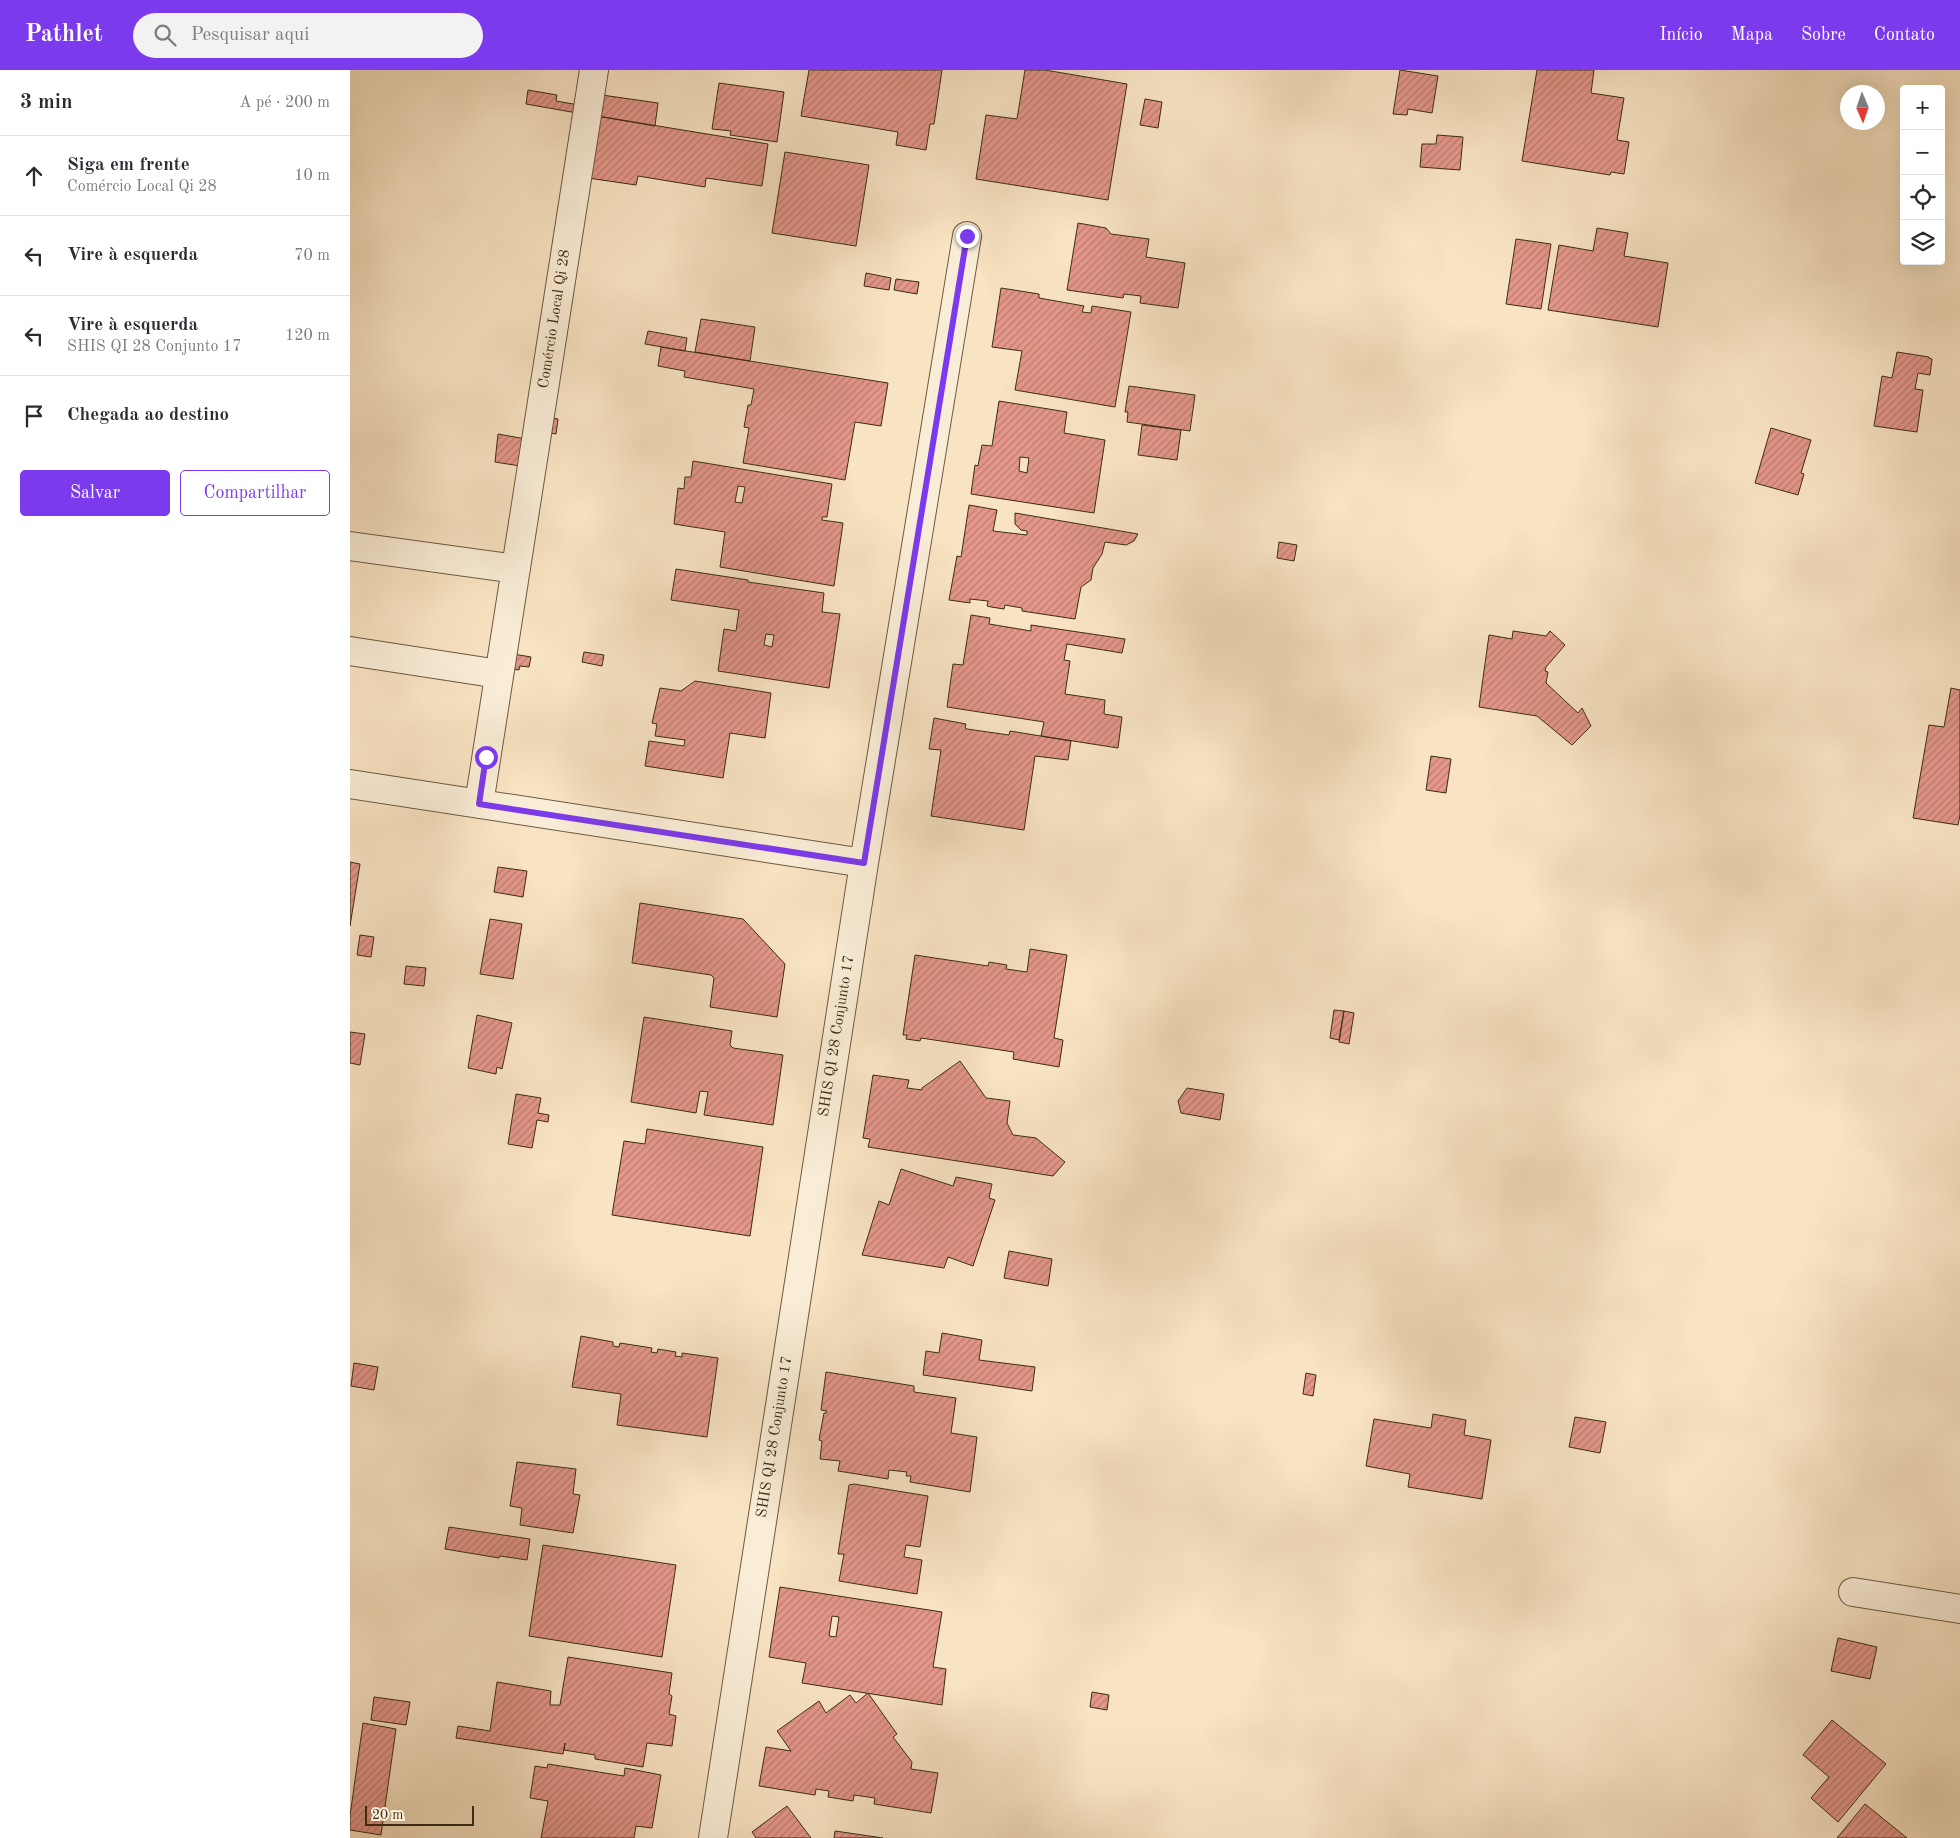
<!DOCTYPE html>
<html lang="pt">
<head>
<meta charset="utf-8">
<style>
  body { margin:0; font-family:"Old Standard TT",serif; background:#f2f2f3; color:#2b2b33 }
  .controls { position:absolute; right:15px; top:15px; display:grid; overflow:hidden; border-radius:5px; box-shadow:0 5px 20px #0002 }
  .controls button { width:45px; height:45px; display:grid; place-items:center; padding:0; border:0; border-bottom:1px solid #e1e1e2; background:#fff; color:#2b2b33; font:25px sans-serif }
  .compass { position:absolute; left:1490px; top:15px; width:45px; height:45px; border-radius:50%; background:#fff; box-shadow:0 5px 20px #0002; rotate:178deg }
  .scale { position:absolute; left:15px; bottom:12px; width:109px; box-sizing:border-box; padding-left:5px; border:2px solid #3d2c13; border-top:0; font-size:14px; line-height:18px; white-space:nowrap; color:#3d2c13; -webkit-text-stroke:4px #faedd7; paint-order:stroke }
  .stop { position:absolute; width:15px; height:15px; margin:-11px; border:4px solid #7c3aed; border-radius:50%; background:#fff }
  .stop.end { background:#7c3aed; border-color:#fff; box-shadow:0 1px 5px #0008 }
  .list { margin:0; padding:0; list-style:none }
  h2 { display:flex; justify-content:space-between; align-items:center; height:65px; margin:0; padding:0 20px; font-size:21px }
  h2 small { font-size:16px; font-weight:400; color:#7c7c81 }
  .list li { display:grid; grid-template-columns:32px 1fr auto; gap:15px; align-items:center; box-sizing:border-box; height:80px; padding:0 20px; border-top:1px solid #e1e1e2 }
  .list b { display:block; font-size:19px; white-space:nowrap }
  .list p { margin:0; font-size:16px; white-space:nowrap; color:#7c7c81 }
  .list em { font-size:16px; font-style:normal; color:#7c7c81 }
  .actions { display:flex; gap:10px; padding:15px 20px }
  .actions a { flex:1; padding:11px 0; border:1px solid #7c3aed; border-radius:5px; text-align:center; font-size:18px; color:#7c3aed }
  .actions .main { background:#7c3aed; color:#fff }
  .icon { flex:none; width:28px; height:28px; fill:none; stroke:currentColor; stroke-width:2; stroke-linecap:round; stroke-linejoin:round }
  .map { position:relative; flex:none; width:1610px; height:1768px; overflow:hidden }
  header { display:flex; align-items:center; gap:30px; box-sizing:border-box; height:70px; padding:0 25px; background:#7c3aed; color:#fff }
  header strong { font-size:24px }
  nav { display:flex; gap:28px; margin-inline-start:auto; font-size:18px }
  .search { width:350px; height:45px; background:#f2f2f3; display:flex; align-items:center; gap:12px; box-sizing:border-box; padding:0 18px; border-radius:28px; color:#7c7c81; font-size:19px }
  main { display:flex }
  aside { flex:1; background:#fff }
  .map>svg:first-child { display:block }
</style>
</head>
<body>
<header>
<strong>Pathlet</strong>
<div class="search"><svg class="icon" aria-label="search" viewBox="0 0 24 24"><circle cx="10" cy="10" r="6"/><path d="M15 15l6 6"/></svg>Pesquisar aqui</div>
<nav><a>Início</a><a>Mapa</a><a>Sobre</a><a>Contato</a></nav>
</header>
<main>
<aside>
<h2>3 min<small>A pé · 200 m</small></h2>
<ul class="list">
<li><svg class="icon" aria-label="ahead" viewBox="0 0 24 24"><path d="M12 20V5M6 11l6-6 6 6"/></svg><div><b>Siga em frente</b><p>Comércio Local Qi 28</p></div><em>10 m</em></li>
<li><svg class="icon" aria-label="left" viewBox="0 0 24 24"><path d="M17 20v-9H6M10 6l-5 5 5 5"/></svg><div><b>Vire à esquerda</b></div><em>70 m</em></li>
<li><svg class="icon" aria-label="left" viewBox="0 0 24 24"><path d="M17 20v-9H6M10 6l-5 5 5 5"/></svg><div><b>Vire à esquerda</b><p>SHIS QI 28 Conjunto 17</p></div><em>120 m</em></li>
<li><svg class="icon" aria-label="arrive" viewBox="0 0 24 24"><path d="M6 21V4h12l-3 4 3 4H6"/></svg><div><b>Chegada ao destino</b></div></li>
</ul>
<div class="actions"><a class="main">Salvar</a><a>Compartilhar</a></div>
</aside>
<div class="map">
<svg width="1610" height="1768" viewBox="0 0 1610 1768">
  <defs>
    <pattern id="building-hatch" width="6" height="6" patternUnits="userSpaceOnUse" patternTransform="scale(1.25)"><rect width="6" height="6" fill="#e4978a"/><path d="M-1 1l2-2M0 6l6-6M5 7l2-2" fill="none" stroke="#ba7b70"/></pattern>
  </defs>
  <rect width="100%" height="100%" fill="#f8e3c2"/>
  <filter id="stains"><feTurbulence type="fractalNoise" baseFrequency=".004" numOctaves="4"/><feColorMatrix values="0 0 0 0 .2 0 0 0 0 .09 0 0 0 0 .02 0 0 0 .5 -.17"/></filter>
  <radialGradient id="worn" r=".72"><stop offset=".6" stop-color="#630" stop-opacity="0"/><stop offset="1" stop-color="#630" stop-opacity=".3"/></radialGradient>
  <path fill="url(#building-hatch)" stroke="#3d2c13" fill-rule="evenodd" d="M459 0H592L584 54H580L576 80 546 75 548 62 451 46Z
    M675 0H695L777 14 758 130 626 109 636 45 667 49Z
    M1050 0 1088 6 1082 43 1058 39 1057 45 1043 44Z
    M1187 0H1244L1241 23 1274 28 1267 70 1279 72 1274 104 1261 102 1260 105 1172 91Z
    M369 13 434 22 427 72 380 65 381 61 362 59Z
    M178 20 207 25 206 31 229 35 227 43 176 34Z
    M231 22 308 33 305 56 241 45Z
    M795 29 812 32 808 58 790 55Z
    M241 45 418 74 412 116 356 108 355 117 288 106 286 115 231 107Z
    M1087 65 1113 67 1110 100 1070 97 1072 74H1086Z
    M435 82 519 95 506 176 422 163Z
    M728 153 756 158 761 164 799 169 796 187 835 193 828 238 790 233 791 226 774 224 773 228 717 220Z
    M1247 158 1278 163 1274 186 1318 193 1308 257 1198 240 1209 175 1243 181Z
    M1166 169 1201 174 1191 239 1156 234Z
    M516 203 541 208 539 220 514 216Z
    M546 209 569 212 567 224 544 220Z
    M651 218 689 224V228L734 236 732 242 741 243 742 236 781 242 765 337 665 320 672 281 642 277Z
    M351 249 405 257 400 291 345 282Z
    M298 261 337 268 335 281 295 274Z
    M311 277 538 313 531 356 505 352 495 410 393 393 399 358 394 357 398 335H401L404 319 334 307 335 301 308 296Z
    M1547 282 1579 287V288L1582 289 1580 305 1568 303 1565 319 1573 320 1567 362 1524 356 1532 306 1542 308Z
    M779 316 845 325 840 361 777 352 778 342H775Z
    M649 331 717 342 714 363 755 370 744 443 621 424 625 395 628 396 632 375 642 376ZM670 387 679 388 677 403 669 401Z
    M197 347 208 349 206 364 195 362Z
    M792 355 831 360 827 390 788 385Z
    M1421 358 1461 370 1451 403 1454 404 1448 425 1405 413Z
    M148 364 198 373 195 400 145 392Z
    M343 391 482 414 477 447H472V450L493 453 484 516 370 497 375 462 324 454 328 418 334 419 335 407H341ZM388 416 395 417 392 433 385 432Z
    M619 435 647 440 643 461 677 465V461L671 460 665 454V443L788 464 784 471 776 475 755 472 752 484 743 498 741 510 731 517 725 549 672 541V538L655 535 654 539 641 537 637 536 638 531 620 529V533L599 530 607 486 611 487Z
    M929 472 947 475 944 491 927 488Z
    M326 499 398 510V512L474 523 472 542 490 544 479 618 368 601 374 559 386 561 389 540 321 530ZM416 564 424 565 422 577 414 575Z
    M621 545 640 548 639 554 681 561V555L775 569 772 583 717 574 714 590 720 591 715 624 755 630 754 644 772 647 768 678 691 666 694 652 597 637 603 594 613 595Z
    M1163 561 1196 566 1200 561 1215 575 1196 597 1195 601 1198 602 1196 613 1228 643 1232 638 1241 656 1222 675 1187 646 1129 637 1139 565 1162 569Z
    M234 582 254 585 252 596 232 592Z
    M163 584 181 587 179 597 170 596 169 600 141 596Z
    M345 611 421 623 415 668 380 663 373 708 295 696 299 671 334 676 335 670 305 666 307 654 302 653 310 618 331 621Z
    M1601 618 1610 620V745L1608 755 1563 748 1579 655 1594 657Z
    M584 648 616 654 615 658 617 659 659 665 660 661 721 671 718 690 685 686 674 760 581 746 591 680 579 679Z
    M1081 686 1101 689 1096 723 1076 720Z
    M0 792 10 794 0 856Z
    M148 797 177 801 173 827 144 822Z
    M290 833 393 849 435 894 427 947 360 937 364 908 361 905 282 893Z
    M140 849 172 854 163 909 130 904Z
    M10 865 24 867 21 887 7 885Z
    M680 879 717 885 704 968 713 970 709 997 663 989 664 982 571 968 570 971 556 969 557 965H553L565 885 638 896 639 892 657 895 656 899 677 902Z
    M56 896 76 898 74 916 54 914Z
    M984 940 994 941 989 970 980 968Z
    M994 941 1004 943 999 974 989 972Z
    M127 945 162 953 152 999 147 997 146 1004 118 998Z
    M294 947 382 961 380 975 383 978 433 985 423 1055 354 1045 358 1022 350 1021 346 1043 281 1032Z
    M0 962 15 964 10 995 0 993Z
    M610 991 636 1028 660 1031 657 1053 663 1065 686 1068 715 1092 703 1106 518 1077 520 1069 513 1068 523 1005 559 1010 557 1018 572 1020V1018Z
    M837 1018 874 1024 870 1050 831 1043 828 1031Z
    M166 1024 191 1028 188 1043 199 1045 198 1052 187 1050 182 1078 158 1074Z
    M297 1059 413 1077 400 1166 262 1145 274 1071 295 1074Z
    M551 1099 603 1116 606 1107 642 1114 639 1128 645 1130 623 1196 598 1187 594 1198 512 1185 529 1131 539 1135Z
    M659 1181 702 1189 698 1216 654 1208Z
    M592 1263 632 1270 629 1290 685 1297 682 1321 573 1305 576 1281 589 1283Z
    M231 1266 263 1272V1276L269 1277 270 1273 302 1278 301 1282 307 1283 308 1279 326 1282 325 1286 332 1287V1283L368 1288 357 1367 267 1355 271 1324 222 1317Z
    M4 1293 28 1297 24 1320 1 1316Z
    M476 1302 564 1316V1322L606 1328 601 1363 627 1367 620 1422 560 1412 561 1406H556L557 1402 539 1400 538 1409 488 1401 490 1391 470 1389 472 1371 469 1370 474 1343H476L477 1341 471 1340Z
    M956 1303 966 1305 963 1326 953 1324Z
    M1083 1344 1116 1350 1114 1365 1141 1370 1132 1429 1058 1417 1060 1404 1016 1396 1024 1349 1081 1358Z
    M1225 1347 1256 1352 1250 1383 1219 1377Z
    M167 1392 226 1399 223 1424 230 1425 223 1463 170 1455 172 1438 160 1436Z
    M504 1414 578 1426 570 1477 556 1475 554 1487 572 1490 567 1524 489 1511 494 1484H488L499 1415Z
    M99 1457 180 1469 177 1490 150 1486 149 1488 95 1479Z
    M193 1475 326 1495 312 1587 179 1566Z
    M430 1517 592 1542 583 1597 596 1599 592 1635 452 1613 456 1593 419 1587ZM482 1546 489 1547 486 1567 479 1566Z
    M1488 1568 1527 1577 1520 1609 1481 1601Z
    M218 1587 322 1603 319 1624 322 1626 319 1644 326 1646 322 1676 297 1673 293 1697 245 1689V1685L214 1680 215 1673 213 1684 106 1668 108 1656 140 1661 147 1612 201 1621 200 1635H210Z
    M742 1622 759 1625 757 1640 740 1637Z
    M518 1623 547 1664 543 1667 562 1692 561 1699 588 1703 581 1743 524 1734 525 1728 504 1725 503 1731 478 1727 479 1721 466 1719 465 1725 409 1716 416 1677 441 1681 427 1661 469 1631 476 1643 500 1625 506 1633Z
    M24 1627 60 1632 56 1655 21 1650Z
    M1482 1650 1536 1694 1488 1752 1461 1728 1479 1707 1453 1685Z
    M13 1653 46 1659 31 1765 0 1760V1746Z
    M198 1694 274 1706 275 1698 311 1705 302 1758 286 1756 284 1768H191L198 1731 180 1728 185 1696 197 1698Z
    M1515 1734 1557 1768H1487Z
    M437 1736 461 1768H406L402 1762Z
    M485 1761 499 1763 533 1768H484Z"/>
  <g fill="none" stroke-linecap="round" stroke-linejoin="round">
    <g stroke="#6c5a3f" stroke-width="30">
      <path id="minor" d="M0 476 166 499
        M0 581 149 604
        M0 714 514 793
        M129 734 244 0
        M1503 1522 1610 1539
        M363 1768 514 793 617 166"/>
    </g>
    <use href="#minor" stroke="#faedd7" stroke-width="28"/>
  </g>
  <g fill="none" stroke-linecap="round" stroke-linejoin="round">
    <path stroke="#7c3aed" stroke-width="6" d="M136 687 129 734 514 793 617 166"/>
  </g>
  <g text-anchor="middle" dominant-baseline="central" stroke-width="4" stroke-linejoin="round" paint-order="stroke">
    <g font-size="15" fill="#3d2c13" stroke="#faedd7">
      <text transform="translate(205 249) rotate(-81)">Comércio Local Qi 28</text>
      <text transform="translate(487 966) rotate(-81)">SHIS QI 28 Conjunto 17</text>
      <text transform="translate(425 1367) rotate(-81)">SHIS QI 28 Conjunto 17</text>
    </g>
  </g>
  <rect width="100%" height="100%" filter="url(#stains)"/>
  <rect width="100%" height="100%" fill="url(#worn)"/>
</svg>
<div class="controls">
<button>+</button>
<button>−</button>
<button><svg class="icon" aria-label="locate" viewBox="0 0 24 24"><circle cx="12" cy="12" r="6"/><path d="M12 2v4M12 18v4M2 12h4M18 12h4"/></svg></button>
<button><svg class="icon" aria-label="layers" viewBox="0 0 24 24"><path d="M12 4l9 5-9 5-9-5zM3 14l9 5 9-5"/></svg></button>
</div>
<svg class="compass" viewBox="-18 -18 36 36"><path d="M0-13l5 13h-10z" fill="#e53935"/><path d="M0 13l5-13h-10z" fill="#7c7c81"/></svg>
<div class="scale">20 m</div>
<div class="stop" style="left:136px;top:687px"></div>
<div class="stop end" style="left:617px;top:166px"></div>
</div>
</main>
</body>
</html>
